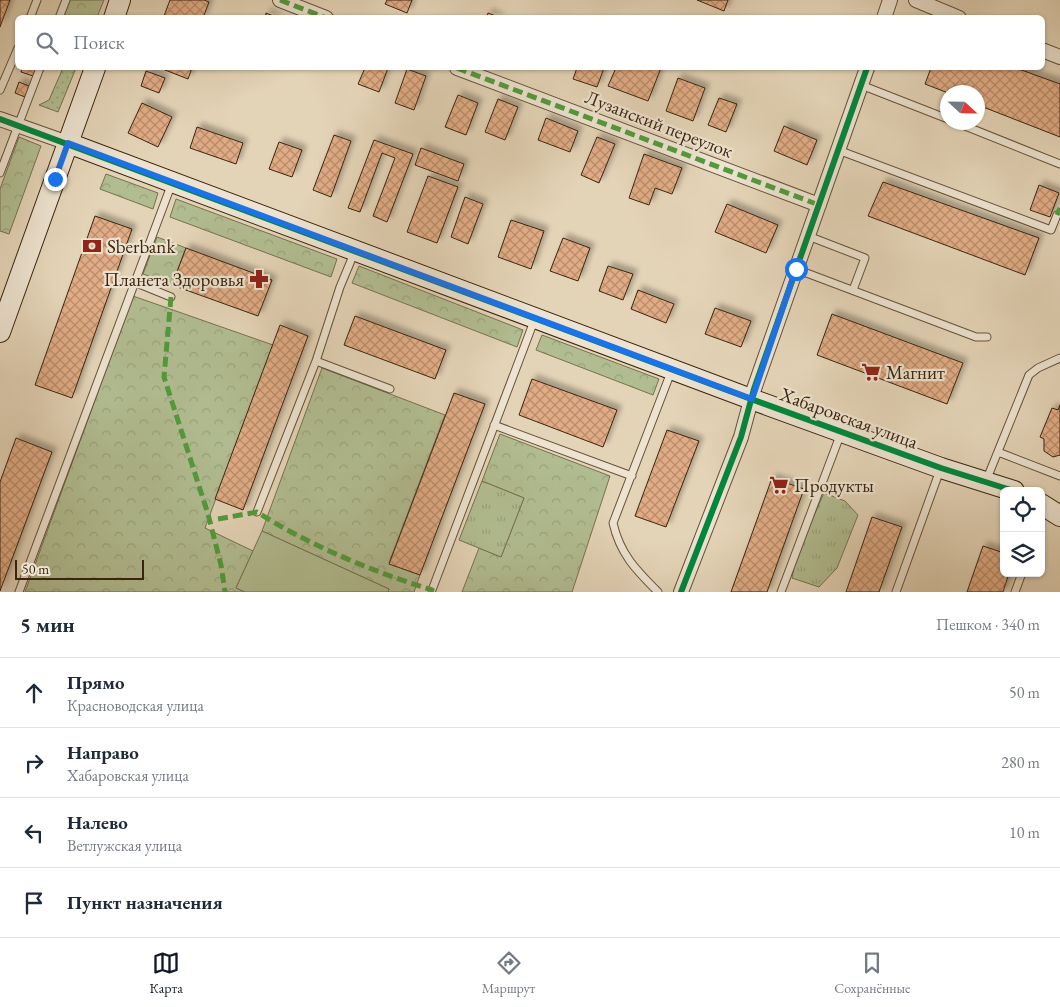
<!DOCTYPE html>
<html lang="ru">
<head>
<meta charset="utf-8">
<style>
  body { margin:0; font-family:"EB Garamond",serif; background:#f2f2f3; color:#1f2937 }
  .controls { position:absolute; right:15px; bottom:15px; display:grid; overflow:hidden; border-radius:8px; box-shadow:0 1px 4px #0004 }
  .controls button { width:45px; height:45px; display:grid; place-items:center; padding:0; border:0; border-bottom:1px solid #e0e1e3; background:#fff; color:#1f2937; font:25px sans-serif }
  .compass { position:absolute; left:940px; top:85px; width:45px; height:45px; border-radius:50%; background:#fff; box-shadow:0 1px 4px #0004; rotate:112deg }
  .scale { position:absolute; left:15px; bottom:12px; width:129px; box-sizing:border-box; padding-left:5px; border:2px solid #3b250f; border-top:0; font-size:14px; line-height:18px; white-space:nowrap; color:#3b250f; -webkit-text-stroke:4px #ede3d0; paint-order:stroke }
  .stop { position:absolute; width:15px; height:15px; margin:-11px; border:4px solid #1a73e8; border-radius:50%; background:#fff }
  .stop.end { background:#1a73e8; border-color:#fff; box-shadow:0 1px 5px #0008 }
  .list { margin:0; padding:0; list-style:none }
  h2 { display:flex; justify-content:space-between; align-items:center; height:65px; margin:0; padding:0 20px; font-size:21px }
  h2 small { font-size:16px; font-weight:400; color:#747a83 }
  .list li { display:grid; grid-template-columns:32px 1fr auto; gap:15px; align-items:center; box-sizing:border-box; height:70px; padding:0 20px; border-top:1px solid #e0e1e3 }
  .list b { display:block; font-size:19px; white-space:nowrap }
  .list p { margin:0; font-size:16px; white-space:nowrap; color:#747a83 }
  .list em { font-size:16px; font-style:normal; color:#747a83 }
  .icon { flex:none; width:28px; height:28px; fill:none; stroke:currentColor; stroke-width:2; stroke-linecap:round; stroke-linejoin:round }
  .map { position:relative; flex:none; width:1060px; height:592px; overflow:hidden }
  .search { position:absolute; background:#fff; box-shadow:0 1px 4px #0004; left:15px; right:15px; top:15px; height:55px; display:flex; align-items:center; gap:12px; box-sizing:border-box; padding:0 18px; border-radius:8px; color:#747a83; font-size:19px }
  .sheet { height:345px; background:#fff }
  nav { display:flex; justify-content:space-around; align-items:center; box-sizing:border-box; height:70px; border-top:1px solid #e0e1e3; background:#fff; font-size:14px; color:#747a83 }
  nav a { display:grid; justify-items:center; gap:2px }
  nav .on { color:#111827 }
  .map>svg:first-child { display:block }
</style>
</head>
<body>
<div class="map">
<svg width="1060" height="592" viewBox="0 0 1060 592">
  <defs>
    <pattern id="grass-dots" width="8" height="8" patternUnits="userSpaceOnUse" patternTransform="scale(1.25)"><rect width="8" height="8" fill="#b1bd91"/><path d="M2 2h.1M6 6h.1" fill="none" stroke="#99a27c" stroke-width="1.8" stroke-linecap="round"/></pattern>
    <pattern id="forest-crowns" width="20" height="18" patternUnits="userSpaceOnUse" patternTransform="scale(1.25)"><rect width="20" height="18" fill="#b1bd91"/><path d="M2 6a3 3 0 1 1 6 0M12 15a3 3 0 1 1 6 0" fill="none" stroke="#99a27c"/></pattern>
    <pattern id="park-tufts" width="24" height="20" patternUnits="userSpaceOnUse" patternTransform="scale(1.25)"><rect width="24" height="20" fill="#b1bd91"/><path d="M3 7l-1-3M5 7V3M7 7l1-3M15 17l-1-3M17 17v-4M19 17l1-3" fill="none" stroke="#99a27c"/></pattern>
    <pattern id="building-cross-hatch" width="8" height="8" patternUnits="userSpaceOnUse" patternTransform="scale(1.25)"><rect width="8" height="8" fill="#e1ac85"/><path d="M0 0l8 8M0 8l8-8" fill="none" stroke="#b88c6b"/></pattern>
    <filter id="shadow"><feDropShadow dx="4.5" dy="-4.5" stdDeviation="2.5" flood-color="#0004"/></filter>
  </defs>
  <rect width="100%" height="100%" fill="#e4d4b7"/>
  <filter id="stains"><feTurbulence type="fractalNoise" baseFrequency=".004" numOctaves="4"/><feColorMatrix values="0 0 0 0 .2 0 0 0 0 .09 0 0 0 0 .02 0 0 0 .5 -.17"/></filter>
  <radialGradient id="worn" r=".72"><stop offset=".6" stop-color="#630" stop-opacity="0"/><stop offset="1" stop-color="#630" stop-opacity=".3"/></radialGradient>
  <path fill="url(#grass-dots)" stroke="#767150" d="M63 68H76L58 112 39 105 49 100Z"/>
  <path fill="url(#forest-crowns)" stroke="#767150" d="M69 0H104L97 17 62 18Z
    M19 137 41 146 9 234 0 231V189Z
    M106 174 158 193 153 209 100 189Z
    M176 199 337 259 331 277 170 217Z
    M157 237 186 248 172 285 143 274Z
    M359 266 523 330 517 347 352 283Z
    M133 296 273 345 205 528 253 551 236 588 245 592H25Z
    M542 335 659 379 653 395 536 350Z
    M322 368 445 415 389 563 420 575 414 592H388L389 589 262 531Z
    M500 434 610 476 572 592H462L479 548 501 557 524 498 482 481Z"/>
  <path fill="url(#park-tufts)" stroke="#767150" d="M482 481 524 498 501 557 459 540Z
    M824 493 845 501 858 515 837 568 819 587 792 578 797 554Z"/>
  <path fill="#b1bd91" stroke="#767150" d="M262 531 389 589 388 592H245L236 588Z"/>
  <path fill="url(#building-cross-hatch)" stroke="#3b250f" filter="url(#shadow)" d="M0 0H10L0 27Z
    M170 0H204L209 2 203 18H167L164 16Z
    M387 0H412L407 13 385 4Z
    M697 0H728L724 11Z
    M266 13 278 18H265Z
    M488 13 501 18H486Z
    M22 68H36L33 76 21 72Z
    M160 68H192L188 79Z
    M365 68H388L379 92 358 84Z
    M577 68H604L597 87 573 79Z
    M616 68H661L648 101 608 86Z
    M931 68H1016L1060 84V137L978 105V92L948 93 925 84Z
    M407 69 426 76 414 110 395 103Z
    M146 71 165 78 159 93 141 86Z
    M678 78 705 88 693 121 666 111Z
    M19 82 29 86 25 97 15 93Z
    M458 95 478 103 466 135 445 127Z
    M719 98 737 104 726 132 708 125Z
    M498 99 518 107 505 140 485 132Z
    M142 103 172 117 158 147 128 133Z
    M546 118 578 131 570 152 538 140Z
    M784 126 817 140 807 165 774 151Z
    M197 127 243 143 236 164 190 148Z
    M334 135 351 141 331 197 313 190Z
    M597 137 615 144 599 183 581 175Z
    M374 140 413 154 387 222 373 216 395 158 382 153 360 212 348 208Z
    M279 142 302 150 292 177 269 169Z
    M421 148 464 164 458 181 415 165Z
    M644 154 682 168 672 194 655 188 649 205 629 198Z
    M428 176 458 187 437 243 407 232Z
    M883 182 1039 238 1025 275 868 216Z
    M1039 185 1059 193 1050 217 1030 210Z
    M465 197 483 204 468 244 451 237Z
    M727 204 778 225 766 253 715 232Z
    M95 216 132 229 72 398 35 385Z
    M511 220 544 231 531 269 498 257Z
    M563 238 590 248 578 281 550 271Z
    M186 248 272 280 258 316 172 285Z
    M608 266 633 274 623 300 599 291Z
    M638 290 674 304 666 323 631 309Z
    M715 308 751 321 741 347 705 334Z
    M832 314 963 363 947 404 817 355Z
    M355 316 446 350 435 379 344 345Z
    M280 325 308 336 243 510 215 499Z
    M532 379 617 410 603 447 519 415Z
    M454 393 485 404 420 575 389 564Z
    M1060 405V455L1053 457 1044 451V439L1040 437 1052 408 1058 410Z
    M667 430 699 441 666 527 635 516Z
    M16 438 52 452 0 591V482Z
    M772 478 804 489 767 592H731Z
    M872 517 902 527 879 592H846Z
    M983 546 1004 553V573H1009L1003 592H967Z"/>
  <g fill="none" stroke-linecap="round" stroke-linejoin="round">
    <g stroke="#655139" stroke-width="9">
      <path id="lane" d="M30 18 37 0
        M59 18 66 0
        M861 85 948 119
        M0 90 18 48
        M955 122 1060 164
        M838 150 1051 230 1057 215
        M0 173 40 68
        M808 236 865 258 853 290
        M796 269 976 337H987
        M134 282 171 297
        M316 361 390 389
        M494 425 632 476
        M998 452 1060 476
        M986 481 1029 375 1038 368 1060 358
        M257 512 316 361 340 287 355 251
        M432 590 534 321
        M19 592 172 183
        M658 592C636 570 620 554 613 523L671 372
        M781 592 841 433
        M896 592 940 470
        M1015 592 1022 573"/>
    </g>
    <g stroke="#655139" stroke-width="16">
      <path id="street" d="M280 0 326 18
        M916 0 959 18
        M884 18 890 0
        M1042 50 1060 57
        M457 68 819 205
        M0 119 68 143
        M681 592 741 437 754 389 867 68"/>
    </g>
    <g stroke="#3b250f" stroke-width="22">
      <path id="secondary" d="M114 18 120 0
        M68 143 751 399 941 468 1014 491
        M0 332 95 68
        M1041 504 1060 516"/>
    </g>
    <use href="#lane" stroke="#ede3d0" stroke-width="7"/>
    <use href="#street" stroke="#ede3d0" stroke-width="14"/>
    <use href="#secondary" stroke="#ede3d0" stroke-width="20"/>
    <path stroke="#529b3c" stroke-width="5" stroke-dasharray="10 5" stroke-linecap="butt" d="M280 0 326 18
      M457 68 819 205
      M1057 215 1060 208
      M171 297 164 377 208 514 221 565 225 592
      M218 519 257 512C311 546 371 571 432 590L430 592"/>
    <g stroke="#ede3d0" stroke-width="9">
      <path id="cycleway" d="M0 119 751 399 941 468 1014 491
        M681 592 741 437 754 389 867 68"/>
    </g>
    <use href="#cycleway" stroke="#00873e" stroke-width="6"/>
  </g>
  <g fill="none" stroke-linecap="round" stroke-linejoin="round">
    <path stroke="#1a73e8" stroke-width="6" d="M55 179 68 143 752 399 796 269"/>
  </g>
  <defs>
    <g id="bank-bare" transform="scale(1.5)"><path d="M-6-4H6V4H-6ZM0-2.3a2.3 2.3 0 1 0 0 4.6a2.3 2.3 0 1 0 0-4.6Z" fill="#8f2418" stroke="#ede3d0" stroke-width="2.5" paint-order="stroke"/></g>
    <g id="pharmacy-bare" transform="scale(1.5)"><path d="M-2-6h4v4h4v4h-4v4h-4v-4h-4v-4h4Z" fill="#8f2418" stroke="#ede3d0" stroke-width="2.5" paint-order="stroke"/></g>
    <g id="supermarket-bare" transform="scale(1.5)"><path d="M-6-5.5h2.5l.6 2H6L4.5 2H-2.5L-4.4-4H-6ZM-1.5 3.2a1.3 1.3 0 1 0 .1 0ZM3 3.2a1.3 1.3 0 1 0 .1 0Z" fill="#8f2418" stroke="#ede3d0" stroke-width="2.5" paint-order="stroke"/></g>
  </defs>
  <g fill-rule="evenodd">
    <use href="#bank-bare" x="92" y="246"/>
    <use href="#pharmacy-bare" x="259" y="279"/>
    <use href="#supermarket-bare" x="871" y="372"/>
    <use href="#supermarket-bare" x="779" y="485"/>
  </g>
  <g text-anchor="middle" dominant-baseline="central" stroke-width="4.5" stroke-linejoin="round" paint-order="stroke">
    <g font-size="19" fill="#3b250f" stroke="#ede3d0">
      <text transform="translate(659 124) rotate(21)">Лузанский переулок</text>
      <text transform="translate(849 418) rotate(20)">Хабаровская улица</text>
    </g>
    <g font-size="19" fill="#3b250f" stroke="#ede3d0" text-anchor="start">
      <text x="107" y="246">Sberbank</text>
      <text x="244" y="279" text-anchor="end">Планета Здоровья</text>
      <text x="886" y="372">Магнит</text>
      <text x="794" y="485">Продукты</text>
    </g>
  </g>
  <rect width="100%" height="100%" filter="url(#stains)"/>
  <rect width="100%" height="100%" fill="url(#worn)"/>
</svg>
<div class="controls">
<button><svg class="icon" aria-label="locate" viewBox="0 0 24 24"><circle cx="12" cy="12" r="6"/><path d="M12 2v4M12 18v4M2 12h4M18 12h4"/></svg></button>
<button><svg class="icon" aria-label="layers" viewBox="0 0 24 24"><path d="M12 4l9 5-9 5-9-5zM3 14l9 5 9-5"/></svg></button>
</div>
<svg class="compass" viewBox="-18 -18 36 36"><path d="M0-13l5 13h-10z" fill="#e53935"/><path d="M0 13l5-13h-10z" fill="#747a83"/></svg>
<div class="scale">50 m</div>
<div class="stop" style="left:796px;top:269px"></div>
<div class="stop end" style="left:55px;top:179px"></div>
<div class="search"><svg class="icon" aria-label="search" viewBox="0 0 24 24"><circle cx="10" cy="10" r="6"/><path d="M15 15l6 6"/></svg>Поиск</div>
</div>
<section class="sheet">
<h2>5 мин<small>Пешком · 340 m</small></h2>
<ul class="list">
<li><svg class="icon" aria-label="ahead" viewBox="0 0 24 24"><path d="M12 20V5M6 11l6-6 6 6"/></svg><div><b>Прямо</b><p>Красноводская улица</p></div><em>50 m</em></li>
<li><svg class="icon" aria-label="right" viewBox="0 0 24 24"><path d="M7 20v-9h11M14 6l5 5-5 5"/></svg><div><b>Направо</b><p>Хабаровская улица</p></div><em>280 m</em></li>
<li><svg class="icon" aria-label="left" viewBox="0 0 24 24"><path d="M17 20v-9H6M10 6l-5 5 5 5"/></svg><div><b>Налево</b><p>Ветлужская улица</p></div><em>10 m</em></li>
<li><svg class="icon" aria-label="arrive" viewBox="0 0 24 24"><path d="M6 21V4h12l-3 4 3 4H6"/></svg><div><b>Пункт назначения</b></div></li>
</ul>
</section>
<nav>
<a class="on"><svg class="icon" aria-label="map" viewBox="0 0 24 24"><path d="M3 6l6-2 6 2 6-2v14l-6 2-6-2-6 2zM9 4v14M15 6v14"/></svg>Карта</a>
<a><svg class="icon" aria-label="directions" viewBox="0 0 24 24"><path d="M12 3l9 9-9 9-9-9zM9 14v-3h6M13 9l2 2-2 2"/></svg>Маршрут</a>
<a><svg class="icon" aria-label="saved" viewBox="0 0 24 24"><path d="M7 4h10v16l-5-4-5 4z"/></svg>Сохранённые</a>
</nav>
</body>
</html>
